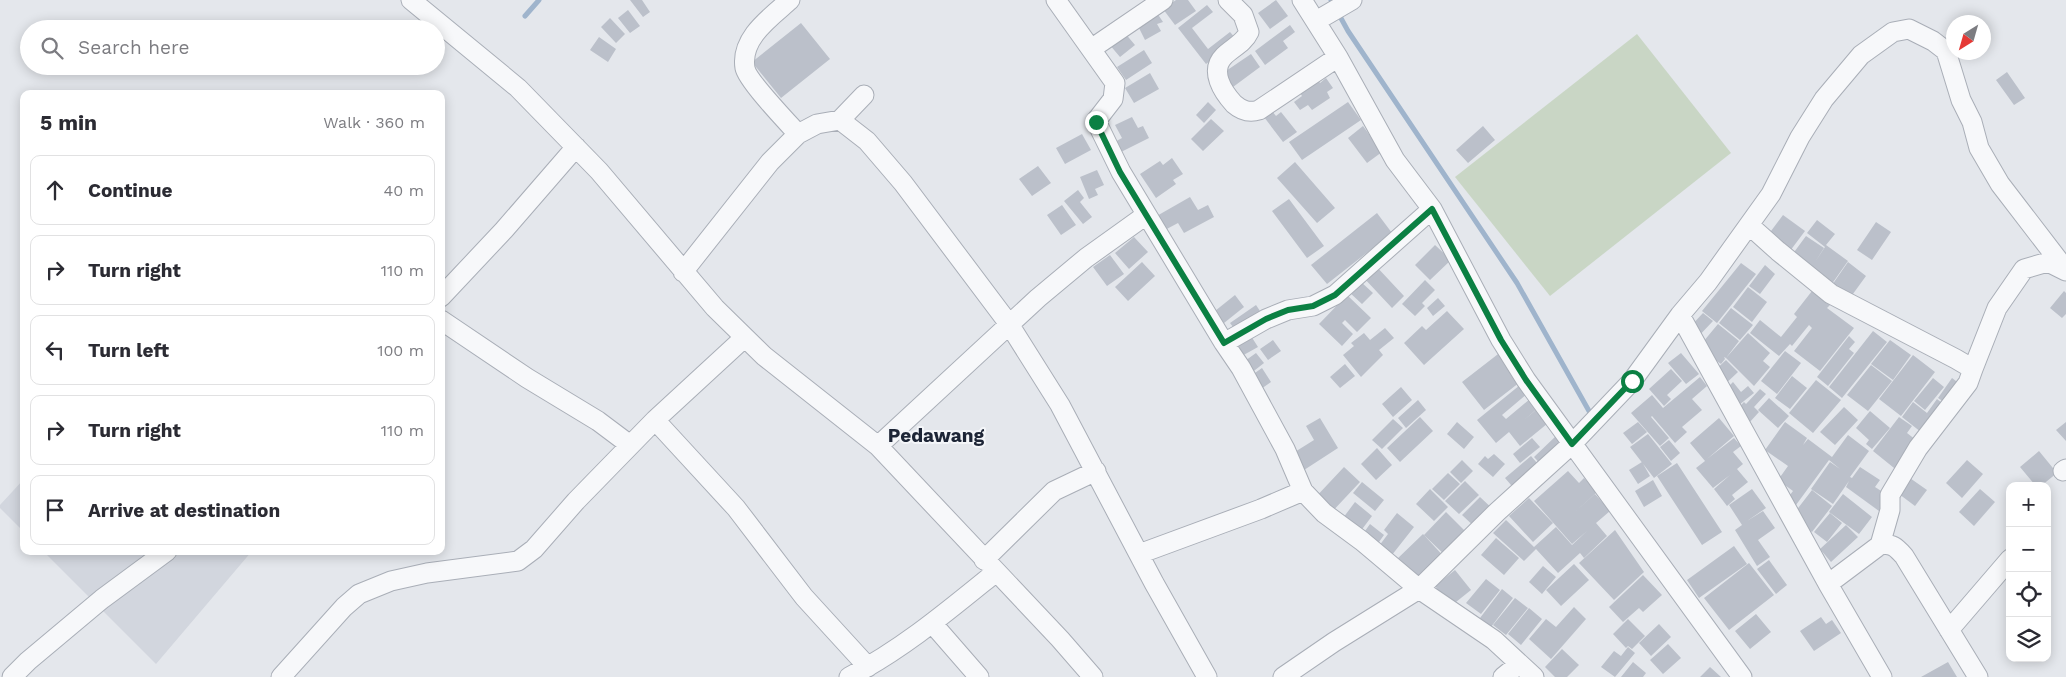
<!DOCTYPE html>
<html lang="en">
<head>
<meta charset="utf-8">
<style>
  body { margin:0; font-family:"Work Sans",sans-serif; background:#f7f7f7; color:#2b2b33 }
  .controls { position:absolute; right:15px; bottom:15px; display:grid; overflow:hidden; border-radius:10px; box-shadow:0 2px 12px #0003 }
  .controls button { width:45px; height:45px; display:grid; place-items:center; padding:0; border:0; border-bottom:1px solid #e1e1e2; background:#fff; color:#2b2b33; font:25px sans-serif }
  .compass { position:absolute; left:1946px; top:15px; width:45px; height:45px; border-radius:50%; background:#fff; box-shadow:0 2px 12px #0003; rotate:217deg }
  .stop { position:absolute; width:15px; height:15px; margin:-11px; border:4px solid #0b8043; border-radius:50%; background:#fff }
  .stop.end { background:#0b8043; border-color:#fff; box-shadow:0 1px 5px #0008 }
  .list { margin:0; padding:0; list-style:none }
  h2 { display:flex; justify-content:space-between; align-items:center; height:65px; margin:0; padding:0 20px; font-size:21px }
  h2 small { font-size:16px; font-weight:400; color:#7c7c81 }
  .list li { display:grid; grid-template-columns:32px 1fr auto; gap:15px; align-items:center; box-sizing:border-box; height:70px; margin:0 10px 10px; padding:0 10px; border:1px solid #e1e1e2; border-radius:10px }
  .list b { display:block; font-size:19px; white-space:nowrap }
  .list em { font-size:16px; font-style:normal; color:#7c7c81 }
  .icon { flex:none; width:28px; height:28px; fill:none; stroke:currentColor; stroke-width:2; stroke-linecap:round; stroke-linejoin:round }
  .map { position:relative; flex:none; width:2066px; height:677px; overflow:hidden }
  .search { position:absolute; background:#fff; box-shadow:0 2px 12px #0003; left:20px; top:20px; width:425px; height:55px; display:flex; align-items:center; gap:12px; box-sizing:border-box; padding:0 18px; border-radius:28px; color:#7c7c81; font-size:19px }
  .panel { position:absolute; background:#fff; box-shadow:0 2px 12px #0003; left:20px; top:90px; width:425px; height:465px; border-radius:10px }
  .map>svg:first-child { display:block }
</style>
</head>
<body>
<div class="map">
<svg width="2066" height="677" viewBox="0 0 2066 677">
  <rect width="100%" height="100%" fill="#e4e7ec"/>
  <path fill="#d2d6de" d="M24 479V532L0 508V505Z
    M43 551H252L156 664Z"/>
  <path fill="#c9d6c5" d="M1637 34 1731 153 1550 296 1455 177Z"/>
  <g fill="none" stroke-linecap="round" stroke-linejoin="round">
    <path stroke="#9fb4cc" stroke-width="5" d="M1331 0 1348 31 1517 283 1589 411
      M525 16 539 0"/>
  </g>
  <path fill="#bbc0ca" d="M630 0H642L650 12 643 17Z
    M1176 0H1188L1196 11 1175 25 1163 9Z
    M1276 0 1288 16 1270 29 1258 13Z
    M1207 5 1213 12 1192 28 1208 49 1230 32 1237 40 1206 64 1178 28Z
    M628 10 640 26 630 33 618 18Z
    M1157 13 1163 22 1157 24 1161 31 1145 40 1137 24Z
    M610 18 625 34 616 43 601 27Z
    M801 23 830 59 781 98 752 62Z
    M1290 25 1295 32 1283 41 1288 48 1265 65 1255 51Z
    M1124 32 1135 45 1120 57 1109 44Z
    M599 37 616 49 608 62 590 50Z
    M1144 50 1152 63 1126 80 1117 67Z
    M1251 54 1260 67 1233 87 1223 73Z
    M2007 72 2025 98 2014 105 1996 80Z
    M1150 73 1159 89 1134 103 1125 88Z
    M1316 77 1320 83 1326 78 1333 88 1327 92 1330 98 1312 110 1308 105 1300 110 1294 102 1302 96 1298 90Z
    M1208 102 1216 110 1204 123 1196 115Z
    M1348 102 1361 120 1302 160 1289 142Z
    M1272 111 1276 116 1281 112 1297 132 1283 142 1264 117Z
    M1132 117 1138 128 1143 126 1149 138 1117 154 1111 144 1122 138 1115 125Z
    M1211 119 1224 131 1203 151 1191 139Z
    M1363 126 1382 152 1367 163 1348 138Z
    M1483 126 1495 140 1468 163 1456 150Z
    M1082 134 1091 150 1065 164 1056 148Z
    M1172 158 1183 174 1173 180 1176 184 1156 198 1140 174 1160 161 1163 165Z
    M1295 162 1335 208 1317 223 1277 178Z
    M1038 166 1051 183 1032 196 1019 179Z
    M1097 170 1104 185 1095 189 1098 195 1089 199 1080 177Z
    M1078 190 1084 198 1080 202 1092 217 1083 224 1064 201Z
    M1190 197 1198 210 1208 205 1214 217 1184 233 1178 223 1163 231 1155 217Z
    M1289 199 1324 246 1307 258 1272 211Z
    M1062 205 1076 225 1061 235 1047 215Z
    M1377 213 1392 233 1327 284 1311 265Z
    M1783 215 1805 231 1787 255 1765 239Z
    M1817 220 1835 234 1826 245 1848 261 1829 288 1789 259 1806 236 1824 248 1815 262 1825 247 1807 233Z
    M1876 222 1891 232 1872 260 1857 250Z
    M1134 237 1148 252 1129 269 1115 253Z
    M1435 245 1451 260 1430 280 1415 265Z
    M1110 255 1124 274 1107 286 1093 267Z
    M1142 262 1155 276 1128 301 1115 287Z
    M1848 262 1866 276 1850 298 1832 285Z
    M1741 263 1756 274 1717 323 1702 311Z
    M1375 265 1404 296 1392 308 1363 277Z
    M1765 265 1775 274 1760 294 1749 286Z
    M1425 280 1435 290 1422 303 1425 306 1415 316 1402 304Z
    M1360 281 1373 293 1362 304 1349 292Z
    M1748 287 1767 302 1752 322 1733 307Z
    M1812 291 1830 305 1827 308 1854 328 1820 371 1794 351 1812 328 1809 325 1792 346 1790 344 1779 356 1750 333 1760 320 1781 337 1797 317 1794 314Z
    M2064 291 2066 293V314L2062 318 2050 308Z
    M1235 295 1244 307 1224 323 1215 311Z
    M1347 295 1371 318 1357 332 1345 320 1342 323 1353 334 1342 346 1319 324Z
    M1438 298 1445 306 1433 316 1427 308Z
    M1256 305 1262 314 1237 332 1230 323Z
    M1731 308 1753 325 1740 340 1719 323Z
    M1447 311 1464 329 1424 365 1404 343 1422 326 1426 330Z
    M1703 313 1713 321 1695 340 1688 329Z
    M1718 324 1739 341 1726 358 1724 357 1725 359 1721 364 1698 348Z
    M1385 328 1394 338 1379 350 1383 355 1361 377 1343 355 1354 346 1351 343 1364 333 1370 340Z
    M1873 331 1887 342 1842 398 1829 387Z
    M1748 333 1770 353 1763 361 1770 367 1754 386 1726 358Z
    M1251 336 1258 347 1240 357 1233 346Z
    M1849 336 1855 342 1849 349 1854 353 1828 386 1817 377Z
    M1273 340 1281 351 1268 360 1260 349Z
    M1890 340 1911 355 1893 380 1871 364Z
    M1502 351 1524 379 1484 410 1462 382Z
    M1785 351 1801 363 1777 394 1761 381Z
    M1256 353 1264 363 1250 374 1242 363Z
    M1681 353 1699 374 1686 384 1668 363Z
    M1913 355 1935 372 1901 416 1879 399Z
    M1726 360 1738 372 1721 388 1712 373Z
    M1345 364 1355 376 1340 388 1330 377Z
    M1871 365 1892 381 1868 411 1847 395Z
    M1262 368 1271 382 1261 389 1252 375Z
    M1671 369 1682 381 1667 395 1671 399 1664 406 1649 389Z
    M1792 376 1807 388 1790 409 1775 398Z
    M1700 377 1707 386 1692 399 1702 410 1682 427 1687 432 1675 443 1652 416 1651 417 1669 438 1660 446 1631 413 1652 395 1663 408Z
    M1933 378 1944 387 1925 410 1914 401Z
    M1952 378 1964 387 1950 406 1938 398Z
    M1816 380 1841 400 1813 433 1789 413Z
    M1733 382 1741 392 1748 386 1754 393 1734 409 1723 392Z
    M1520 385 1527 394 1502 415 1506 419 1530 399 1538 408 1524 420 1542 405 1553 419 1520 446 1509 432 1496 443 1477 420Z
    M1401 387 1412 400 1393 417 1382 404Z
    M1760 389 1766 394 1754 407 1759 412 1749 423 1735 411 1744 402 1746 404Z
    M1769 398 1789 416 1778 428 1758 410Z
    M1937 399 1948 408 1926 436 1902 417 1913 402 1927 413Z
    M1418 400 1426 410 1406 428 1398 418Z
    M1844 407 1858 420 1835 445 1820 432Z
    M1870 411 1890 428 1872 449 1866 444 1869 440 1856 428Z
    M1420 417 1433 431 1400 462 1387 448Z
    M1899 417 1912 426 1907 433 1916 440 1899 472 1873 451Z
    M1320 418 1338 448 1301 472 1290 455 1314 440 1306 426Z
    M1719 418 1734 436 1707 459 1734 438 1741 446 1733 452 1743 464 1737 469 1748 482 1732 495 1735 499 1727 506 1714 489 1730 475 1713 488 1696 468 1705 461 1690 443Z
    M1393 419 1403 428 1382 449 1372 440Z
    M1457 422 1474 437 1464 449 1447 434Z
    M1638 422 1647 432 1632 444 1623 433Z
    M1785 422 1807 438 1803 445 1808 439 1832 457 1848 435 1869 451 1850 477 1852 478 1860 467 1880 480 1875 487 1889 496 1879 511 1846 487 1849 481 1833 504 1811 489 1830 462 1840 469 1829 460 1796 505 1787 499 1793 491 1778 480 1788 466 1765 450Z
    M2066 422V441L2056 430Z
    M1648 434 1672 464 1654 478 1630 447Z
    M1557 435 1568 447 1544 468 1534 457Z
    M1532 438 1540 447 1520 463 1513 454Z
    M1669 440 1680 453 1671 461 1660 447Z
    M1377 448 1392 465 1376 480 1361 464Z
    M2039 451 2057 473 2041 486H2036L2020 467Z
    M1494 454 1505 464 1493 477 1478 464 1485 456 1488 459Z
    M1531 456 1543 470 1517 492 1505 478Z
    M1462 460 1473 471 1461 483 1450 472Z
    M1967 460 1983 474 1962 498 1946 483Z
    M1642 462 1650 476 1638 484 1629 470Z
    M1677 463 1722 532 1702 545 1657 476Z
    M1344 467 1360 482 1329 515 1313 500Z
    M1568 471 1579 483 1584 478 1597 492 1575 512 1595 494 1610 511 1596 523 1607 536 1584 558 1580 553 1558 573 1536 549 1524 561 1493 533 1506 520 1534 547 1556 527 1572 545 1587 531 1572 544 1534 501Z
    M1448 473 1460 484 1444 500 1432 489Z
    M1907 476 1927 490 1915 506 1895 491Z
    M1653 480 1662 496 1644 507 1635 491Z
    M1465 481 1479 495 1459 514 1445 501Z
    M1362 482 1384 500 1375 511 1353 493Z
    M1430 489 1448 507 1434 521 1416 504Z
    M1752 489 1766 508 1747 521 1763 511 1775 528 1758 540 1770 557 1757 566 1735 530 1742 525 1729 505Z
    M1980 489 1995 502 1974 526 1959 512Z
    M1812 490 1832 506 1812 532 1792 516Z
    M1843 494 1872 517 1859 534 1829 512Z
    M1480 497 1496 512 1478 530 1462 515Z
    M1529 498 1553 523 1533 542 1509 516Z
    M1355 502 1372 516 1357 536 1340 522Z
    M1446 512 1470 536 1449 559 1424 535Z
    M1397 513 1414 527 1388 560 1376 550 1388 534 1384 530Z
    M1830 513 1842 523 1827 542 1814 532Z
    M1370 524 1384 535 1374 549 1360 538Z
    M1846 525 1858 537 1831 562 1820 549Z
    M1615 530 1644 572 1614 600 1579 563Z
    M1423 534 1447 560 1419 586 1395 561Z
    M1496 538 1519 558 1504 575 1481 555Z
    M1734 546 1747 564 1699 598 1687 580Z
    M1769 560 1787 585 1776 594 1757 569Z
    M1749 563 1774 595 1729 630 1704 598Z
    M1574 564 1589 580 1561 606 1546 590Z
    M1543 566 1556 577 1542 594 1529 582Z
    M1455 570 1471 590 1451 606 1435 586Z
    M1643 575 1662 595 1643 612 1639 608 1623 622 1609 607Z
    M1486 579 1500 590 1481 614 1466 603Z
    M1502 589 1513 598 1491 627 1480 618Z
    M1515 598 1528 608 1506 635 1493 625Z
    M1574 607 1586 619 1551 659 1529 639 1546 619 1556 627Z
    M1529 608 1542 619 1521 645 1508 634Z
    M1756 614 1771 632 1750 649 1735 631Z
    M1821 617 1826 624 1832 620 1841 633 1814 651 1800 631Z
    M1628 619 1645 636 1632 649 1628 646 1626 648 1613 634Z
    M1659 624 1671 637 1651 656 1639 643Z
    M1668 644 1681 658 1663 674 1650 660Z
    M1628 647 1635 653 1615 677 1601 667 1614 651 1621 656Z
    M1562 649 1579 665 1567 677H1555L1545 667Z
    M1633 662 1646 673 1643 677H1621Z
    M1948 662 1957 677H1921Z
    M1710 667 1721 677H1700Z"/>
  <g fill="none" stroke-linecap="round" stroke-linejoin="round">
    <g stroke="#a9aeb7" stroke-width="21">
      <path id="minor" d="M411 0 518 88 599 171 715 308 764 356 878 446 1060 639 1093 677
        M790 0C771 17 740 38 745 68 747 80 788 123 798 134
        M1056 0 1115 83 1113 99 1096 121 1121 172 1224 343 1241 368 1285 449 1303 491 1324 513 1362 541 1419 589 1494 640 1534 677
        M1228 0 1243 15 1249 32C1244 43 1232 48 1224 56 1209 71 1223 92 1234 104 1242 111 1249 113 1259 110L1338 57
        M1302 0 1338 57 1395 160 1432 209 1501 340 1526 380 1742 677
        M1316 21 1352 0
        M1091 49 1163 0
        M840 120 864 95
        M1749 225 1778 251 1831 294 1956 359 1973 369 1997 308 2024 269 2048 262 2066 271
        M683 272 770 162 798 134 817 124 840 120 867 141 903 183 1009 324 1060 405 1154 583 1207 677
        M441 297 504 230 576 147
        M1680 315 1828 584 1882 677
        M441 320 527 378 598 421 630 445
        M1224 343 1266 319 1288 310 1313 306 1335 295 1432 209
        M655 420 736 508 804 597 868 667
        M878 446 1038 298 1086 258 1146 215
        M2063 471 2066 469
        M1880 545 1890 510V495L1918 448 1968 383 1973 369
        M1139 554 1261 509 1303 491
        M984 560 1054 491 1096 471
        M1828 584 1880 545C1892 543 1896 547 1904 556L1978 677
        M932 623 979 677
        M1949 630 2010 559
        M12 677 28 661 102 599 167 551
        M281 677 344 607 359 594 391 581 427 573 518 561 534 549 576 501 655 420 744 338
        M849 677C903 649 949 610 996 572
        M1283 677 1334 642 1419 589 1497 512 1572 444 1632 381 1680 315 1708 282 1771 194 1800 137 1824 99 1861 55 1893 32 1909 29 1933 41 1946 51 1961 100 1972 122 1979 148 2000 184 2066 270
        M1503 677 1519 664"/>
    </g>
    <use href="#minor" stroke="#f7f8fa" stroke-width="19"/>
  </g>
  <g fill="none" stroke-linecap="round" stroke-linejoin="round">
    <path stroke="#0b8043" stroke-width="6" d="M1096 122 1120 172 1224 343 1266 319 1288 310 1313 306 1335 295 1432 209 1501 340 1526 380 1572 444 1632 381"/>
  </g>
  <g text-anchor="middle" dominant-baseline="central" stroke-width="4" stroke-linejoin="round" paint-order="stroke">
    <g font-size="19" font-weight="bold" fill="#1d2536" stroke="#f4f6f9">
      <text x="936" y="435">Pedawang</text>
    </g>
  </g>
</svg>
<div class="controls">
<button>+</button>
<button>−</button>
<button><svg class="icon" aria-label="locate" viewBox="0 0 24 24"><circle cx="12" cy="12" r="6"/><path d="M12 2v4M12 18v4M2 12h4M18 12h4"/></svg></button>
<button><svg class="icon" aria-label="layers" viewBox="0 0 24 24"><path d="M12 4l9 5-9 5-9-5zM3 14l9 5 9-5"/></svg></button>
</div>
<svg class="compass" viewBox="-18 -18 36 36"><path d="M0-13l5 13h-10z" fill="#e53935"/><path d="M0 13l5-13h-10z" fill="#7c7c81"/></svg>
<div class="stop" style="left:1632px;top:381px"></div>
<div class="stop end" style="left:1096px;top:122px"></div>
<div class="search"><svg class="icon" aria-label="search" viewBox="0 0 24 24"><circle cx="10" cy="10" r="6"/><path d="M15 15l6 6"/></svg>Search here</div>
<section class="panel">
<h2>5 min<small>Walk · 360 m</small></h2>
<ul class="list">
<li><svg class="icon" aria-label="ahead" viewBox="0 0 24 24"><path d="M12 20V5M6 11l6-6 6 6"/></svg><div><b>Continue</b></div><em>40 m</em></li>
<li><svg class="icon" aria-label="right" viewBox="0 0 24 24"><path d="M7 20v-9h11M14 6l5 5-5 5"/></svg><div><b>Turn right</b></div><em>110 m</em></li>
<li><svg class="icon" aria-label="left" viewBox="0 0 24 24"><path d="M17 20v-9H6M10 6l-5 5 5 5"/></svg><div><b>Turn left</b></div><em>100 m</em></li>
<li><svg class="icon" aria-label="right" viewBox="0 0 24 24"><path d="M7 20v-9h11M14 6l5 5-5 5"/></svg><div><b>Turn right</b></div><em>110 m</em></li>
<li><svg class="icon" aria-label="arrive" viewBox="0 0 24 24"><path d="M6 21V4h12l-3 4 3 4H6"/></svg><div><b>Arrive at destination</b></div></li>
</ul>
</section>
</div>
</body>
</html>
